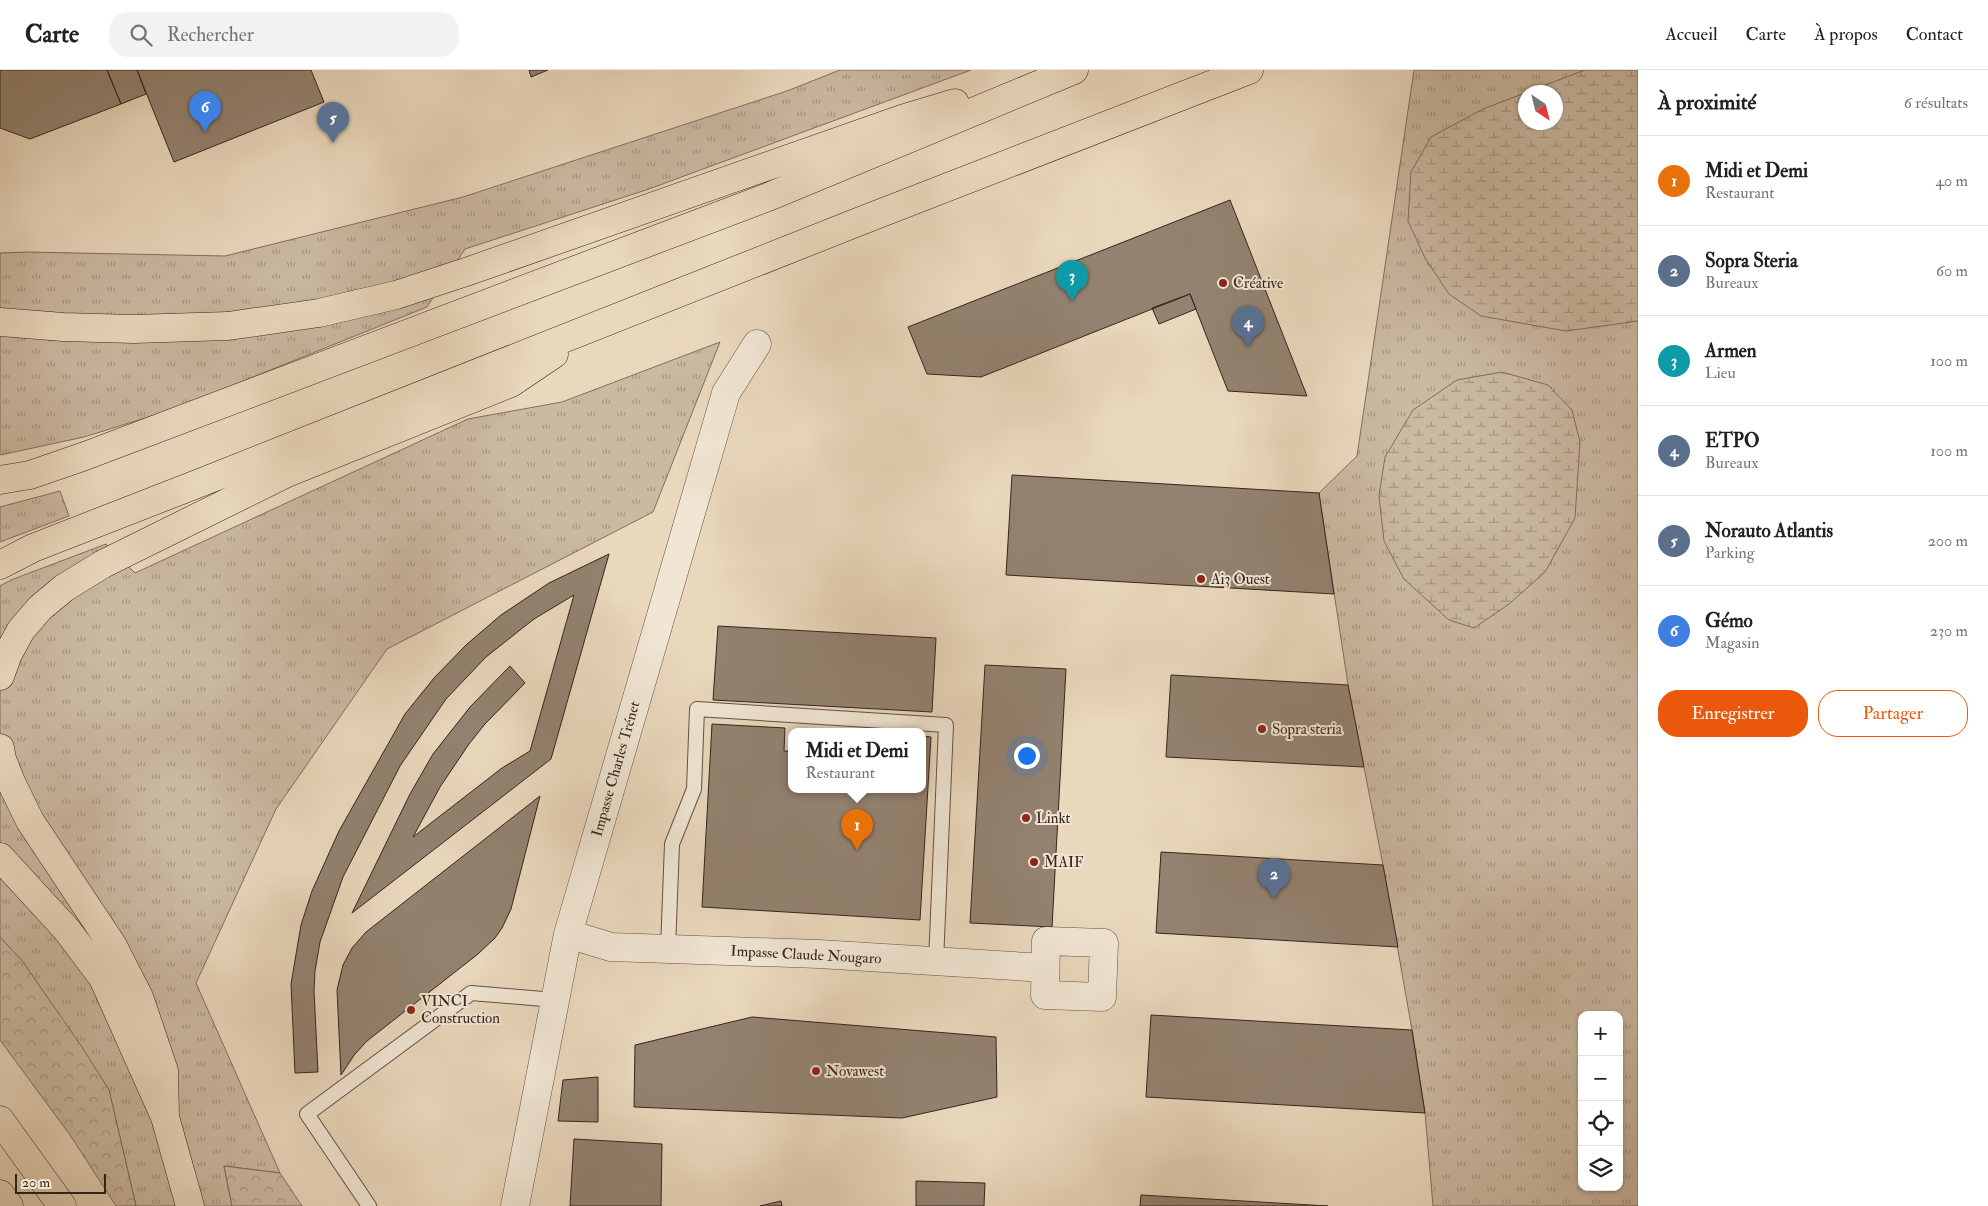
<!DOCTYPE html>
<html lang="fr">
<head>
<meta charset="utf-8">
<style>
  body { margin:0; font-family:"IM FELL Double Pica",serif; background:#f2f2f2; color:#202124 }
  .controls { position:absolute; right:15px; bottom:15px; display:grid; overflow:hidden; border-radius:10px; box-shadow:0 1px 4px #0004 }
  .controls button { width:45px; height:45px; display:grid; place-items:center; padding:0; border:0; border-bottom:1px solid #e0e0e0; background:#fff; color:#202124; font:25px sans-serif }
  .compass { position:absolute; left:1518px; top:15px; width:45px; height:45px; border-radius:50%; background:#fff; box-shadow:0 1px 4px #0004; rotate:145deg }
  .scale { position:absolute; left:15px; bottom:12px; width:91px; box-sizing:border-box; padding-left:5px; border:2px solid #35241d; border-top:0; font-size:14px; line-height:18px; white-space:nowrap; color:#35241d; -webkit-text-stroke:4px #f1e6d4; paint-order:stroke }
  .you { position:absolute; left:1026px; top:685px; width:18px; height:18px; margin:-12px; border:4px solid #fff; border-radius:50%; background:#1a73e8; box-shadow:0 0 0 8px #1a73e833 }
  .badge { display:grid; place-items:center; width:32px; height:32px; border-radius:50%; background:#ea580c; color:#fff; font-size:16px; font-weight:700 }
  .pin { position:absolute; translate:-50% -41px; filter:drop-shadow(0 1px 2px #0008) }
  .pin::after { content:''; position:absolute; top:26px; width:18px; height:15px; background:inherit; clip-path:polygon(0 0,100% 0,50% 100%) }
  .popup { position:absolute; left:788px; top:658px; width:138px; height:65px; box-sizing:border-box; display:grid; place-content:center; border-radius:10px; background:#fff; filter:drop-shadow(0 1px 4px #0005); font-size:16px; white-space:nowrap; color:#757577 }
  .popup b { font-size:19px; color:#202124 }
  .popup::after { content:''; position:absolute; left:50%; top:100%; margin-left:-10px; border:10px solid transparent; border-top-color:#fff }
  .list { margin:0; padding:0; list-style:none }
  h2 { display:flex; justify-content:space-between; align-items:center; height:65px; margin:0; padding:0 20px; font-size:21px }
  h2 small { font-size:16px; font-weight:400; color:#757577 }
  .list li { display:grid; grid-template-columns:32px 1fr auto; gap:15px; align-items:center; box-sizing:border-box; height:90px; padding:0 20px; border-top:1px solid #e0e0e0 }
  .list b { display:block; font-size:19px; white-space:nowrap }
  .list p { margin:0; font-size:16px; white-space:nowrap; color:#757577 }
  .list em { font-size:16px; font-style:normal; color:#757577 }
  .actions { display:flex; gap:10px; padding:15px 20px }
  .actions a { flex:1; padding:11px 0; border:1px solid #ea580c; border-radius:20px; text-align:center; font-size:18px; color:#ea580c }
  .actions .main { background:#ea580c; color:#fff }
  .icon { flex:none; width:28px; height:28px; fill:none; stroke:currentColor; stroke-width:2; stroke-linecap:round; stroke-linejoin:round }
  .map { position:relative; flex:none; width:1638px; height:1136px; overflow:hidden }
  header { display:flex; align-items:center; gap:30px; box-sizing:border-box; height:70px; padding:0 25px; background:#fff; border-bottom:1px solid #e0e0e0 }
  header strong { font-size:24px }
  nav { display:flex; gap:28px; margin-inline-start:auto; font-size:18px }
  .search { width:350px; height:45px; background:#f2f2f2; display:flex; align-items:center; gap:12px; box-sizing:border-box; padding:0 18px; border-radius:20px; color:#757577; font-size:19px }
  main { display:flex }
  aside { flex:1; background:#fff }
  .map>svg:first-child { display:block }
</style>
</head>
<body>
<header>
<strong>Carte</strong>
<div class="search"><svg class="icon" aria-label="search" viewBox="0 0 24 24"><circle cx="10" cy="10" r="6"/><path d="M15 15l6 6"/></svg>Rechercher</div>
<nav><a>Accueil</a><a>Carte</a><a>À propos</a><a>Contact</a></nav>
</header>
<main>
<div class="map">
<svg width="1638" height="1136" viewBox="0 0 1638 1136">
  <defs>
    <pattern id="grass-tufts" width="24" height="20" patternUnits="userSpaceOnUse" patternTransform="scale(1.25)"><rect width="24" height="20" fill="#cbb9a2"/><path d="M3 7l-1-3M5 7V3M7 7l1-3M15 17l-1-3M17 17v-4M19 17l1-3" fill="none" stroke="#a69683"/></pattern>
    <pattern id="forest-crowns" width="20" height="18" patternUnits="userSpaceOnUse" patternTransform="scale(1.25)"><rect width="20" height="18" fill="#cbb9a2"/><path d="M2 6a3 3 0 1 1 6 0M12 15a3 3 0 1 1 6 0" fill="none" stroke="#a69683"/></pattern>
    <pattern id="wetland-marsh" width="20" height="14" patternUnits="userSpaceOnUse" patternTransform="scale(1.25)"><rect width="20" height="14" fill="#cbb9a2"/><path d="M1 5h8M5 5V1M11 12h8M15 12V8" fill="none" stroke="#a69683"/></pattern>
  </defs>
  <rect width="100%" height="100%" fill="#ead8bd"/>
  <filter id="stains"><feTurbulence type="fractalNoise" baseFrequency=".004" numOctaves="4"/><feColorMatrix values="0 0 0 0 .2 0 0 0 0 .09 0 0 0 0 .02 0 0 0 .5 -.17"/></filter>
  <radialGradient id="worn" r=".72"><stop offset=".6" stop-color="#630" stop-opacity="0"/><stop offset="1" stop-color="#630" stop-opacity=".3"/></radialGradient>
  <path fill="url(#grass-tufts)" stroke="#806e60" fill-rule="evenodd" d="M840 0H971L649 119 465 179 427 237 171 340 84 367 0 385V183L28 182 225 186 463 127 787 21Z
    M1414 0H1638V1136H1433L1425 1043 1412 960 1383 795 1348 615 1319 423 1357 386ZM1526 22H1556V52H1526ZM1582 945H1619V1117H1582Z
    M720 272 653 442 387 579 276 739 196 913 280 1103 224 1096 232 1136H136L109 1020 23 892 0 867V516L11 510 106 474 135 503 468 349 562 332Z
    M60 421 69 446 0 472V437Z"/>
  <path fill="url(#forest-crowns)" stroke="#806e60" d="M0 867 23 892 82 977 109 1020 136 1136H116L70 1065 0 970Z
    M224 1096 280 1103 302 1136H232Z"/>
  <path fill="url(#wetland-marsh)" stroke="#806e60" d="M1585 0H1638V251L1566 261 1481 246 1449 224 1425 188 1408 151 1411 102 1431 67 1483 39 1525 23 1526 52H1556V22H1527Z
    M1502 302 1548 315 1572 340 1580 372 1575 448 1545 502 1509 534 1474 558 1449 550 1404 509 1384 471 1379 426 1385 387 1413 340 1457 310Z"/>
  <path fill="#938270" stroke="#35241d" d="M0 0H107L121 34 30 69 0 58Z
    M107 0H137L146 24 121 34Z
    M137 0H311L324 32 174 92Z
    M529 0H548L531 7Z
    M1230 130 1307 326 1228 321 1190 224 981 307 927 304 908 257Z
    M1190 224 1196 239 1159 254 1152 238Z
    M1012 405 1319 423 1334 524 1006 505Z
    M609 484 551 689 352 843 410 724 433 684 470 637 510 596 525 613 485 654 469 674 440 717 413 767 502 698 530 681 574 525 534 549 486 587 446 629 400 696 343 807 320 872 315 901 314 920 318 1002 295 1003 291 914 301 855 312 821 339 761 405 644 434 608 466 575 501 545 549 513Z
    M718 556 936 568 932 642 713 630Z
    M985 595 1066 599 1052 857 970 853Z
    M1171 605 1348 615 1364 697 1166 687Z
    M712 654 785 658 784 681H792V719H922V666L931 667 920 850 702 837Z
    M540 726 511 839 502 858 495 868 478 884 367 971 355 984 341 1005 337 920 343 895 352 878 366 862Z
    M1161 782 1383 795 1398 877 1156 863Z
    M1151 945 1412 960 1425 1043 1146 1027Z
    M752 947 996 967 997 1027 902 1048 634 1037 635 975Z
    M598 1007V1052L558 1051 563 1010Z
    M574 1069 662 1074 661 1136H570Z
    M916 1111 985 1113 984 1136H916Z
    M1141 1125 1328 1136H1140Z
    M781 1131 782 1136H760Z"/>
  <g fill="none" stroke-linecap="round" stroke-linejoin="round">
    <g stroke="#625145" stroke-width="16">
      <path id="service" d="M668 879 672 774 694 719 697 639 946 655 936 892
        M369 1136 307 1044 471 923 555 930"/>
    </g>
    <g stroke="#625145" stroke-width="29">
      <path id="minor" d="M568 864 611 877 819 884 1045 898
        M1046 871 1104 873 1102 927 1045 925Z
        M515 1136 568 864 726 323 757 274"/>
    </g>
    <g stroke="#35241d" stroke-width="29">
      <path id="trunk" d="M0 252 63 257 134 259 228 256 319 243 396 225 466 202 902 49 955 33
        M0 410 30 405 85 386 768 127 1074 0
        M0 495 33 478 197 414 858 152 1249 0
        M0 606 8 584 21 560 40 538 64 518 103 494 287 403 511 313 554 284
        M0 678 2 689 11 712 30 751 113 876 139 927 164 1001 165 1047
        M0 787 67 860 103 908 165 1047 190 1136
        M0 1050 62 1136
        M0 1124 9 1136"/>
    </g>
    <use href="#service" stroke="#f1e6d4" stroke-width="14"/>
    <use href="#minor" stroke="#f1e6d4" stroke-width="28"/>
    <use href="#trunk" stroke="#ead8bd" stroke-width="28"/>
  </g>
  <g fill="#8f2418" stroke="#f1e6d4" stroke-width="2">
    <circle cx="1223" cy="213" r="5"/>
    <circle cx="1201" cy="509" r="5"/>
    <circle cx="1262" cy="659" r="5"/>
    <circle cx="1026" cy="748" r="5"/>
    <circle cx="1034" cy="792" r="5"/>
    <circle cx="411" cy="940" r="5"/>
    <circle cx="816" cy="1001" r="5"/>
  </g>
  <g text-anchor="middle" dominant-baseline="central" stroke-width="4" stroke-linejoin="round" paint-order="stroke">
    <g font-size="15" fill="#35241d" stroke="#f1e6d4" text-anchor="start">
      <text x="1233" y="213">Créative</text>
      <text x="1211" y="509">Ai3 Ouest</text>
      <text x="1272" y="659">Sopra steria</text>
      <text x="1036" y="748">Linkt</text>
      <text x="1044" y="792">MAIF</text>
      <text x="421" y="931">VINCI<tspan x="421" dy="17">Construction</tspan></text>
      <text x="826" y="1001">Novawest</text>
    </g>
    <g font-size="15" fill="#35241d" stroke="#f1e6d4">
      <text transform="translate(616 699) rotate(-74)">Impasse Charles Trénet</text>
      <text transform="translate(806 885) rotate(3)">Impasse Claude Nougaro</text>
    </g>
  </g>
  <rect width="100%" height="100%" filter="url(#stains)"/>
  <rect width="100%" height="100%" fill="url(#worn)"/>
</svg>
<div class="controls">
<button>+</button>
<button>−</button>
<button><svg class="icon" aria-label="locate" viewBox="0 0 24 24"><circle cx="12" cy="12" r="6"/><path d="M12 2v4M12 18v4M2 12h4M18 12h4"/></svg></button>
<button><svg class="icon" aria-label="layers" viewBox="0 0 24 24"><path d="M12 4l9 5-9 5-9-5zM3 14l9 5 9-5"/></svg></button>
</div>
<svg class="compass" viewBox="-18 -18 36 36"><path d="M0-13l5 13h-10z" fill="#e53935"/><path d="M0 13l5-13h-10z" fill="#757577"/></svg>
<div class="scale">20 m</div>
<div class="you"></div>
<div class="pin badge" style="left:857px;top:780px;background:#e8710a">1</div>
<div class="popup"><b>Midi et Demi</b>Restaurant</div>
<div class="pin badge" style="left:1274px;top:829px;background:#5c6f8a">2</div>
<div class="pin badge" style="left:1072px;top:231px;background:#0f9aa8">3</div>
<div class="pin badge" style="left:1248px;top:277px;background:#5c6f8a">4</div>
<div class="pin badge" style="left:333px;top:73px;background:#5c6f8a">5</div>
<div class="pin badge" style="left:205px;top:62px;background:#3f7fe0">6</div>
</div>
<aside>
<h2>À proximité<small>6 résultats</small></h2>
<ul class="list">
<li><span class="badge" style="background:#e8710a">1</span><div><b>Midi et Demi</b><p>Restaurant</p></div><em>40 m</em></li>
<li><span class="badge" style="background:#5c6f8a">2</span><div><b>Sopra Steria</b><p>Bureaux</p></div><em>60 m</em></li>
<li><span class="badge" style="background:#0f9aa8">3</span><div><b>Armen</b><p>Lieu</p></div><em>100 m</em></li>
<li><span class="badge" style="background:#5c6f8a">4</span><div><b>ETPO</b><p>Bureaux</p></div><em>100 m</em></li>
<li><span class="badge" style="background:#5c6f8a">5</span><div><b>Norauto Atlantis</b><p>Parking</p></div><em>200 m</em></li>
<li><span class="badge" style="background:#3f7fe0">6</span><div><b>Gémo</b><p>Magasin</p></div><em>230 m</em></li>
</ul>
<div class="actions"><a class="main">Enregistrer</a><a>Partager</a></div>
</aside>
</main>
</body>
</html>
